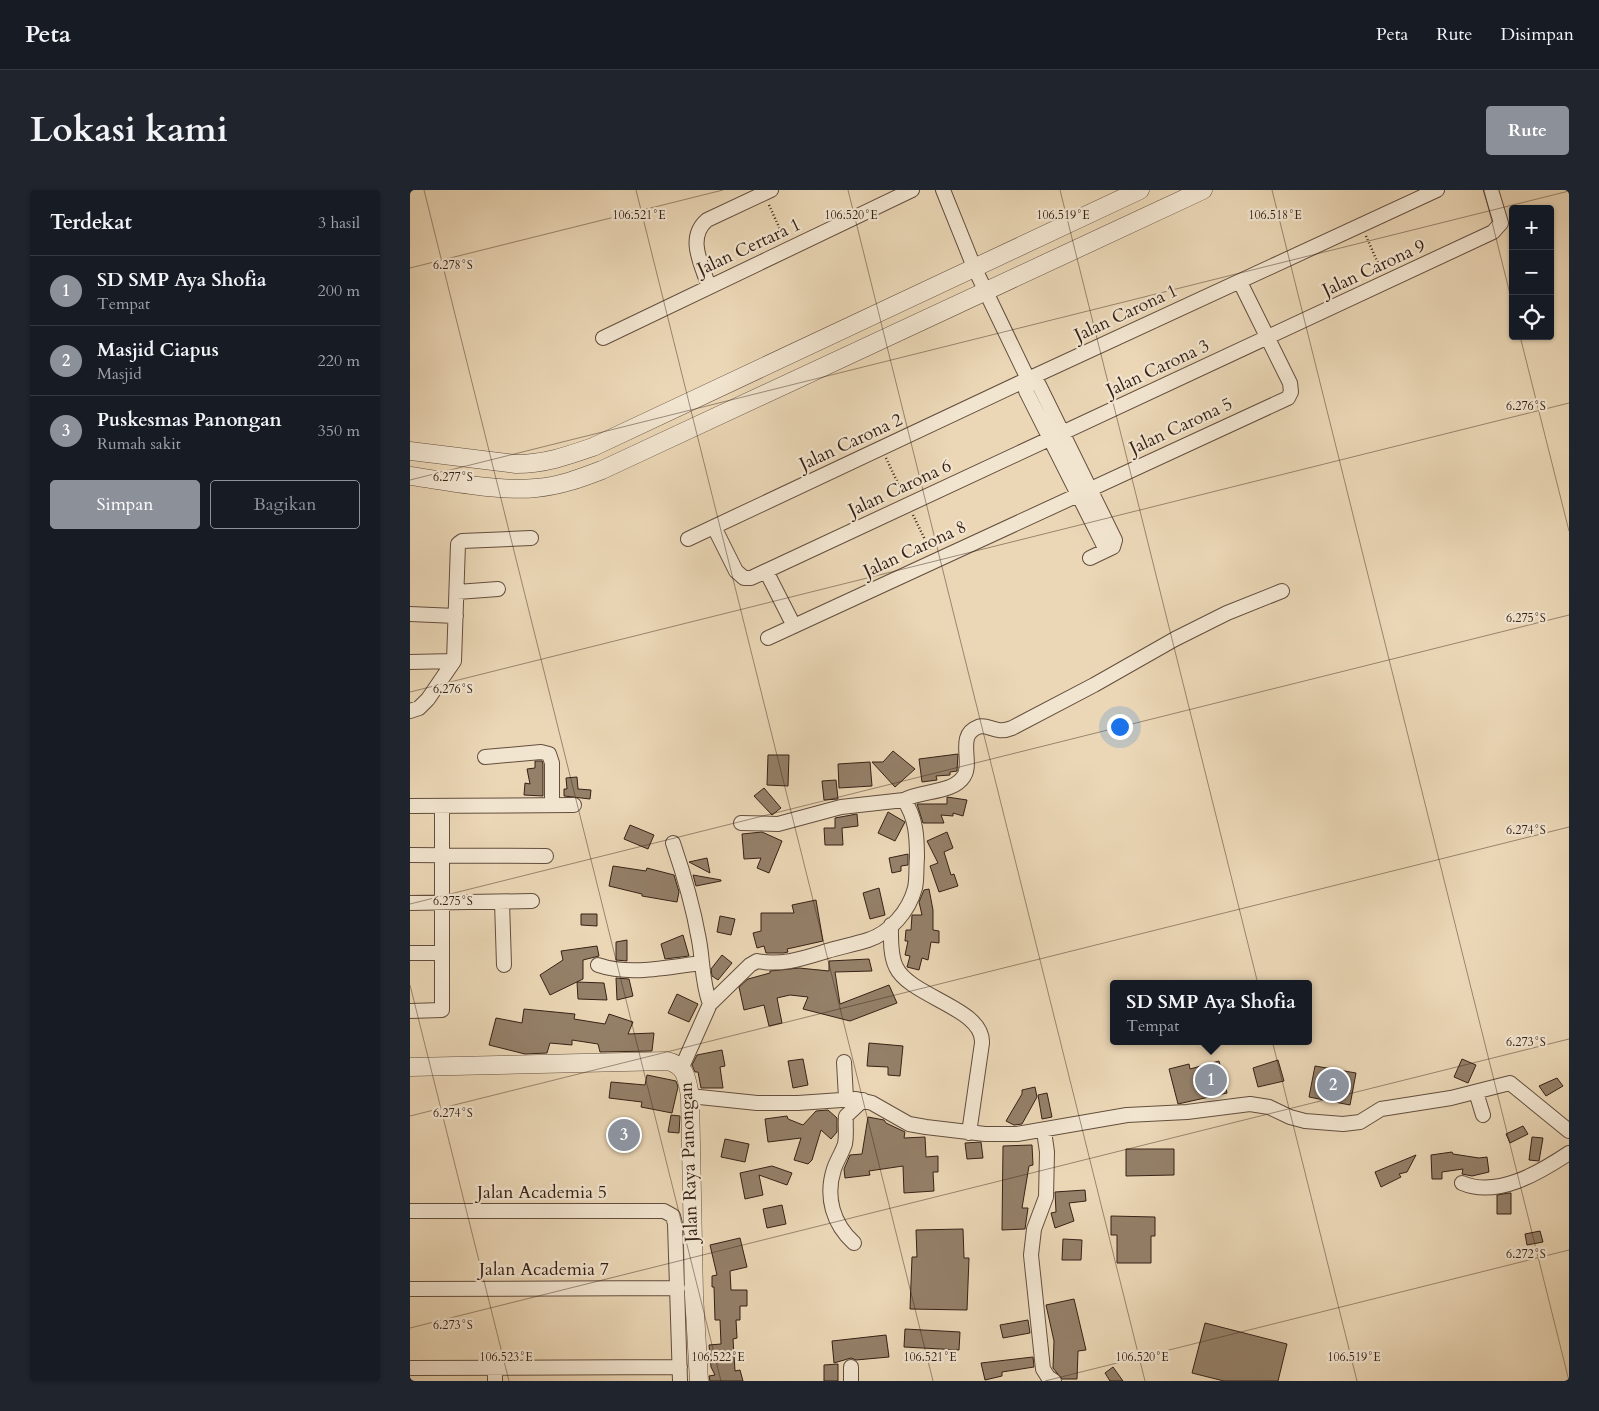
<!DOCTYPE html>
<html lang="id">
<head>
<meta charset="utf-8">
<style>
  body { margin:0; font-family:Cardo,serif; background:#20242c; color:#f1f3f6 }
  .controls { position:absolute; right:15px; top:15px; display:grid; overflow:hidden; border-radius:5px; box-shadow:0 1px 4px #0004 }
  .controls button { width:45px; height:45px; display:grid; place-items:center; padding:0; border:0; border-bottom:1px solid #363941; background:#171b24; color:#f1f3f6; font:25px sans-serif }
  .you { position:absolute; left:709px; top:536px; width:18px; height:18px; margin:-12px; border:4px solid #fff; border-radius:50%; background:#1a73e8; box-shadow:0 0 0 8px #1a73e833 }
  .badge { display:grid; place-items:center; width:32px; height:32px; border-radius:50%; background:#8c9099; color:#fff; font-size:16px; font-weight:700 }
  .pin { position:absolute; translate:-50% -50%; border:2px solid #fff; box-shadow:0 1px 5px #0006 }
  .popup { position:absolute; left:700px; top:790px; width:202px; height:65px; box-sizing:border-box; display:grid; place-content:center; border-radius:5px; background:#171b24; filter:drop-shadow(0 1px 4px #0005); font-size:16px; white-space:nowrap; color:#9ea1a6 }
  .popup b { font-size:19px; color:#f1f3f6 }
  .popup::after { content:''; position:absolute; left:50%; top:100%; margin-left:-10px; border:10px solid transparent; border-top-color:#171b24 }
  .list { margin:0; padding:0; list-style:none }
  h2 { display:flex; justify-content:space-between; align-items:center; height:65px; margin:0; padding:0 20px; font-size:21px }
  h2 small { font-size:16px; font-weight:400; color:#9ea1a6 }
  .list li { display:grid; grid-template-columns:32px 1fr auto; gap:15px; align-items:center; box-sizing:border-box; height:70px; padding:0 20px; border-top:1px solid #363941 }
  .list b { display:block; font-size:19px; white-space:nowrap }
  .list p { margin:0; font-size:16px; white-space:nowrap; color:#9ea1a6 }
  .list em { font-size:16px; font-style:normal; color:#9ea1a6 }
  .actions { display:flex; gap:10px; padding:15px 20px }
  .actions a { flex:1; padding:11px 0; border:1px solid #8c9099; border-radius:5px; text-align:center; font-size:18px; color:#8c9099 }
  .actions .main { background:#8c9099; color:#fff }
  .icon { flex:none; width:28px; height:28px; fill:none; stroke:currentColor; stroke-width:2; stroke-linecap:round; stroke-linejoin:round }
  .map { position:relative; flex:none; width:1159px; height:1191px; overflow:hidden; border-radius:5px }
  header { display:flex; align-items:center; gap:30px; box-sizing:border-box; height:70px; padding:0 25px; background:#171b24; border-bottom:1px solid #363941 }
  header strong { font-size:24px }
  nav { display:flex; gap:28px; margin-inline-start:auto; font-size:18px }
  .intro { display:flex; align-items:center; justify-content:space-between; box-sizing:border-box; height:120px; padding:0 30px }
  h1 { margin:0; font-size:35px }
  .button { padding:12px 22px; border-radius:5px; background:#8c9099; color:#fff; font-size:18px; font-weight:700 }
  main { display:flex; gap:30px; padding:0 30px }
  aside { flex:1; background:#171b24; border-radius:5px; box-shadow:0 1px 4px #0004 }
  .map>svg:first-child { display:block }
</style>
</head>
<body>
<header>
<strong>Peta</strong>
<nav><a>Peta</a><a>Rute</a><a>Disimpan</a></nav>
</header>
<div class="intro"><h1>Lokasi kami</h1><a class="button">Rute</a></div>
<main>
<aside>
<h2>Terdekat<small>3 hasil</small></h2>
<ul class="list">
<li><span class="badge">1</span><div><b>SD SMP Aya Shofia</b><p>Tempat</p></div><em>200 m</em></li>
<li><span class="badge">2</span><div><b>Masjid Ciapus</b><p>Masjid</p></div><em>220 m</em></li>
<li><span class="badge">3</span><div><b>Puskesmas Panongan</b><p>Rumah sakit</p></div><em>350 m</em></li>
</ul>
<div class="actions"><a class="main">Simpan</a><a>Bagikan</a></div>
</aside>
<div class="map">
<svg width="1159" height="1191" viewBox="0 0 1159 1191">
  <rect width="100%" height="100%" fill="#ebd7b6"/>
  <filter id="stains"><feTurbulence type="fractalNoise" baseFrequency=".004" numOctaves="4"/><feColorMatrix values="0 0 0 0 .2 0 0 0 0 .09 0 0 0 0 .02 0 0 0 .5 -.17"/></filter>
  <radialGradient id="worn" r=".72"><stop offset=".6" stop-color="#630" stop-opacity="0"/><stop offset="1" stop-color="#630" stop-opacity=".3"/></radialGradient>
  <path fill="#948069" stroke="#362116" d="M483 561 505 579 485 597 462 572H473Z
    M548 564 547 581 540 582V585L526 586 527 590 512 592 509 569Z
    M358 565H379L378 596 357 595Z
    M125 571H132L133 574V606L114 605 115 593 120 594 117 579 125 578Z
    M460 572 462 596 429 598 428 574Z
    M167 587 168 599 181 600 180 609 154 606V599H157L156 588Z
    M426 590 428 609 414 610 412 591Z
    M354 598 371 618 362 625 344 606Z
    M537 607 557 610 553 626 543 623V626L531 625 534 633H513L507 614H537Z
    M478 622 495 632 485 651 468 643Z
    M447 624 448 636 432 638 433 655H415L414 638H425V628Z
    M220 635 244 645 238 659 214 649Z
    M352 642 372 651 359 683 347 678 351 668 334 669 332 644Z
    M537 642 543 658 534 662 541 685 544 684 548 696 529 702 520 676 528 673 517 651Z
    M498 664V675L491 676V681L482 683 479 668Z
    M297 668 300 683 279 672Z
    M203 676 236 681 237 678 264 685 269 702 267 712 232 706V704L199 696Z
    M283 685 311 690V691L286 696Z
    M469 698 475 725 460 729 453 703Z
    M519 699 523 720V740L529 741V753L521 752 518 770 512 768 509 780 497 777 500 766 495 765 498 751H495L496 740H501L502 725H512L509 712 514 700Z
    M406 710 413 751 377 759 378 762 373 763H356L354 756 347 758 343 743 351 741V723H384L382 715Z
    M171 724H187V736L171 735Z
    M310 726 325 729 321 745 307 742Z
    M273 745 279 766 255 769 251 754Z
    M217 750V771L206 770V752Z
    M187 756 189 766 173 770V789L140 805 130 785 153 770 151 761Z
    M312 765 322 773 308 790 302 786 301 779Z
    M459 769 462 781 425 782 430 814 479 795 487 813 440 831 393 819 398 807 380 805 367 808 372 833 359 836 354 815 334 820 329 797 338 789 360 783V781L389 778 419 781V771Z
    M206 788 219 789 223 806 207 810Z
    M167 792 194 793 197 810 168 809Z
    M267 804 288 814 279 832 258 823Z
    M114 819 165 824 164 829 195 834 199 824 223 832 218 844 244 843 242 861 190 862 188 854 162 850V855L140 853 137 863 115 864 79 855 86 828 112 833Z
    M459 853 493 856 490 886 478 885V877L457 876Z
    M312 860 315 876 310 877 313 898H291L288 882H285L282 875 287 865Z
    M393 869 398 895 383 898 378 871Z
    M1052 869 1066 875 1058 893 1044 887Z
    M868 870 874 891 848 897 843 878Z
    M809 871 817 903 768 914 759 879 779 874 780 879Z
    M905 876 946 883 940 915 899 907Z
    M237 885 266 891 268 897 262 923 231 917 232 912 199 908 201 892 235 895Z
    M1147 888 1153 896 1136 906 1129 896Z
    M625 897 627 907 612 934 604 935 596 931 612 904V900Z
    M637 903 642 927 632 929 628 905Z
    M418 920 427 928V942L421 949 411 940 402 970 398 974 384 970 391 948 358 952 355 929 377 926 378 929 393 935 406 921Z
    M261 925 270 926 269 943 258 942Z
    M458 927 474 930 476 933 495 942 494 948 515 947 516 967 528 966V982H523L524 1001 494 1003 493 976 459 981 460 985 435 988 434 979 440 965 452 964Z
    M1113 936 1118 944 1100 953 1096 944Z
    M1122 947 1133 948 1129 971 1119 970Z
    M315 949 339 954 335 972 311 967Z
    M571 952 573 968 557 969 555 953Z
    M622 955 623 975 619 976 612 1018H618L615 1039 592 1040 593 956Z
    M716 959H764V985L716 986Z
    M1042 962 1043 964 1069 968 1077 967 1079 982 1062 986 1052 984 1053 979 1032 982V989H1022L1021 965Z
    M1006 965 997 982 989 984 991 987 971 997 965 982Z
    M362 976 382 983 377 995 349 985 353 1005 335 1009 330 983Z
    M675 1000 676 1011 659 1013 664 1031 645 1038 641 1023 646 1022 645 1002Z
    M1099 1003H1101V1024H1087V1005Z
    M372 1015 376 1034 357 1038 353 1019Z
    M701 1026 745 1027V1046H741V1073H707V1045H701Z
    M553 1039 554 1068H559L557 1120 500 1119 502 1067H507L506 1040Z
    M1130 1041 1133 1052 1117 1055 1115 1044Z
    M330 1048 337 1077 320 1081 321 1100H337V1116H330V1130H326L327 1148 323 1149 325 1181 330 1180 333 1191H300L299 1186 305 1185 301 1177 299 1155 311 1154 310 1130H305L304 1097H302V1086L307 1085 300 1055Z
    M653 1049 672 1050 671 1070H652Z
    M664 1109 676 1160 668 1161 667 1189H652L643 1178 644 1151 636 1115Z
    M618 1130 620 1143 593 1148 590 1135Z
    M795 1133 877 1154 868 1191H814L782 1183Z
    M495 1139 550 1142 549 1160 494 1157Z
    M476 1145 479 1167 446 1170 441 1168 424 1173 422 1151Z
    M623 1167 624 1177 592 1182V1186L575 1190 571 1173Z
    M428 1174V1191H414V1175Z
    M703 1177 713 1191H700L695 1183Z"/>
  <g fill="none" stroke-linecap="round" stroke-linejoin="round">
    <g stroke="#634e3e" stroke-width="16">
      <path id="minor" d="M533 0 564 77 618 189 616 201 696 360
        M299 97C292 75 276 48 297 30L361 0
        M193 148 502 0
        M618 189 629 195 705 350 703 357 680 368
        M304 337 326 381 334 388H341L1083 42 1091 33 1081 0
        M278 349 618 189 1027 0
        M356 381 384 436
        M47 402 88 399
        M0 424 46 426
        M358 448 878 208 881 202 880 193 830 92
        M0 472 44 471
        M0 521 9 518 18 509 44 471 48 354 52 351 121 348
        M75 567 131 562 139 564 142 573V615
        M0 616 164 615
        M331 633 368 634 431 617 494 610
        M263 653C274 685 283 716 289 750 293 772 292 793 300 814
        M0 665 136 666
        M92 712 94 775
        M0 713 122 711
        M481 735C481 748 480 765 486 777 500 807 574 818 572 853L559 943
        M0 763H32
        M188 775C220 786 259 777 291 773
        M0 821 32 820V616
        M434 872 436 908
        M272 877 300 814 340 775 347 771C372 776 394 768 417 761 431 757 445 754 458 750 480 743 499 721 505 698 507 689 506 678 507 668 507 646 506 628 494 610 511 600 543 604 554 586 563 572 546 545 568 537 578 533 585 545 602 538L684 495 765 449 817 423 872 401
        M1066 902 1073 925
        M280 906 347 913H388L446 909 462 913 499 934 516 937 575 944H607L717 925 777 922 840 914 859 917 880 927 895 931 933 934 950 932 971 919 1041 908 1100 893 1159 941
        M634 941 637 962 636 1007 624 1039 621 1065 633 1179 638 1187 644 1191
        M1052 993C1087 1008 1129 983 1159 963
        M0 1021H254L263 1026 265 1034 270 1191
        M444 1053C423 1034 415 1007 424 979 427 970 432 963 435 954 437 944 435 935 436 926L453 910
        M0 1099 268 1098
        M441 1177V1191
        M0 1178 270 1177
        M85 1178V1191"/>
    </g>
    <g stroke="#634e3e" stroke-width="19">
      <path id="tertiary" d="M0 261 106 274C134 274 157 266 183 257L730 0
        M0 286C36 291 91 302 126 298 150 296 171 288 192 280L793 0
        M0 877 257 871C276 875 277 889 280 906L284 1105 289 1191"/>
    </g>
    <path stroke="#362116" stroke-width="2.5" stroke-dasharray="1 2.5" stroke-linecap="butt" d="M359 15 374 48
      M956 46 971 80
      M476 268 493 304
      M503 325 520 360"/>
    <use href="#minor" stroke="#f2e5d0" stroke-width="14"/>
    <use href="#tertiary" stroke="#f2e5d0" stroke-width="18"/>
  </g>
  <path fill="none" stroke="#362116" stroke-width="1" stroke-opacity="0.45" d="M14 0 311 1191M226 0 523 1191M438 0 735 1191M650 0 947 1191M862 0 1159 1191M1074 0 1103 116M0 78 313 0M1110 146 1159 341M0 290 1159 1M0 502 1159 213M0 714 1159 425M0 795 99 1191M0 926 1159 637M0 1138 1159 849M635 1191 1159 1060"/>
  <g text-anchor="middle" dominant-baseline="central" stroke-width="4.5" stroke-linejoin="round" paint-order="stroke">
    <g font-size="18" fill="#362116" stroke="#f2e5d0">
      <text transform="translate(339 57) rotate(-25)">Jalan Certara 1</text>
      <text transform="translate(964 78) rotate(-25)">Jalan Carona 9</text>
      <text transform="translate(716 123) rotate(-25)">Jalan Carona 1</text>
      <text transform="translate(748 178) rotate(-25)">Jalan Carona 3</text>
      <text transform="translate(771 236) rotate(-25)">Jalan Carona 5</text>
      <text transform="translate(441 252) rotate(-25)">Jalan Carona 2</text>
      <text transform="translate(490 298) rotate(-25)">Jalan Carona 6</text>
      <text transform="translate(505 359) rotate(-25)">Jalan Carona 8</text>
      <text transform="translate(279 972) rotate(-92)">Jalan Raya Panongan</text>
      <text x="132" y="1002">Jalan Academia 5</text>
      <text x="134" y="1079">Jalan Academia 7</text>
    </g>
  </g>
  <g font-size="12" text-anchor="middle" fill="#362116" stroke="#f2e5d0" stroke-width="4.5" stroke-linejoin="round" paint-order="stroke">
    <text x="229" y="29">106.521°E</text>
    <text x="441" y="29">106.520°E</text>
    <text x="653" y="29">106.519°E</text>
    <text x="865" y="29">106.518°E</text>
    <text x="43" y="79">6.278°S</text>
    <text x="1116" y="220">6.276°S</text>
    <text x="43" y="291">6.277°S</text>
    <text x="1116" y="432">6.275°S</text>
    <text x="43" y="503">6.276°S</text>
    <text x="1116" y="644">6.274°S</text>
    <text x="43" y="715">6.275°S</text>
    <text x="1116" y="856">6.273°S</text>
    <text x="43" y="927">6.274°S</text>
    <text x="1116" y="1068">6.272°S</text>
    <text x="43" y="1139">6.273°S</text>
    <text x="96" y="1171">106.523°E</text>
    <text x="308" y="1171">106.522°E</text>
    <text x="520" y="1171">106.521°E</text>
    <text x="732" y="1171">106.520°E</text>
    <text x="944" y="1171">106.519°E</text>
  </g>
  <rect width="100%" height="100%" filter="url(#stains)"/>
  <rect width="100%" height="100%" fill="url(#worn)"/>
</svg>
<div class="controls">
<button>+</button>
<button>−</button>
<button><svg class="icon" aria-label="locate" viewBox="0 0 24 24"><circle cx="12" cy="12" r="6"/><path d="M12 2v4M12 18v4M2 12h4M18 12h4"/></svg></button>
</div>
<div class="you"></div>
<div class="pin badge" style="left:801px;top:890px">1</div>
<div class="popup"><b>SD SMP Aya Shofia</b>Tempat</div>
<div class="pin badge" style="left:923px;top:895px">2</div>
<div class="pin badge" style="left:214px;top:945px">3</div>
</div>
</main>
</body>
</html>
